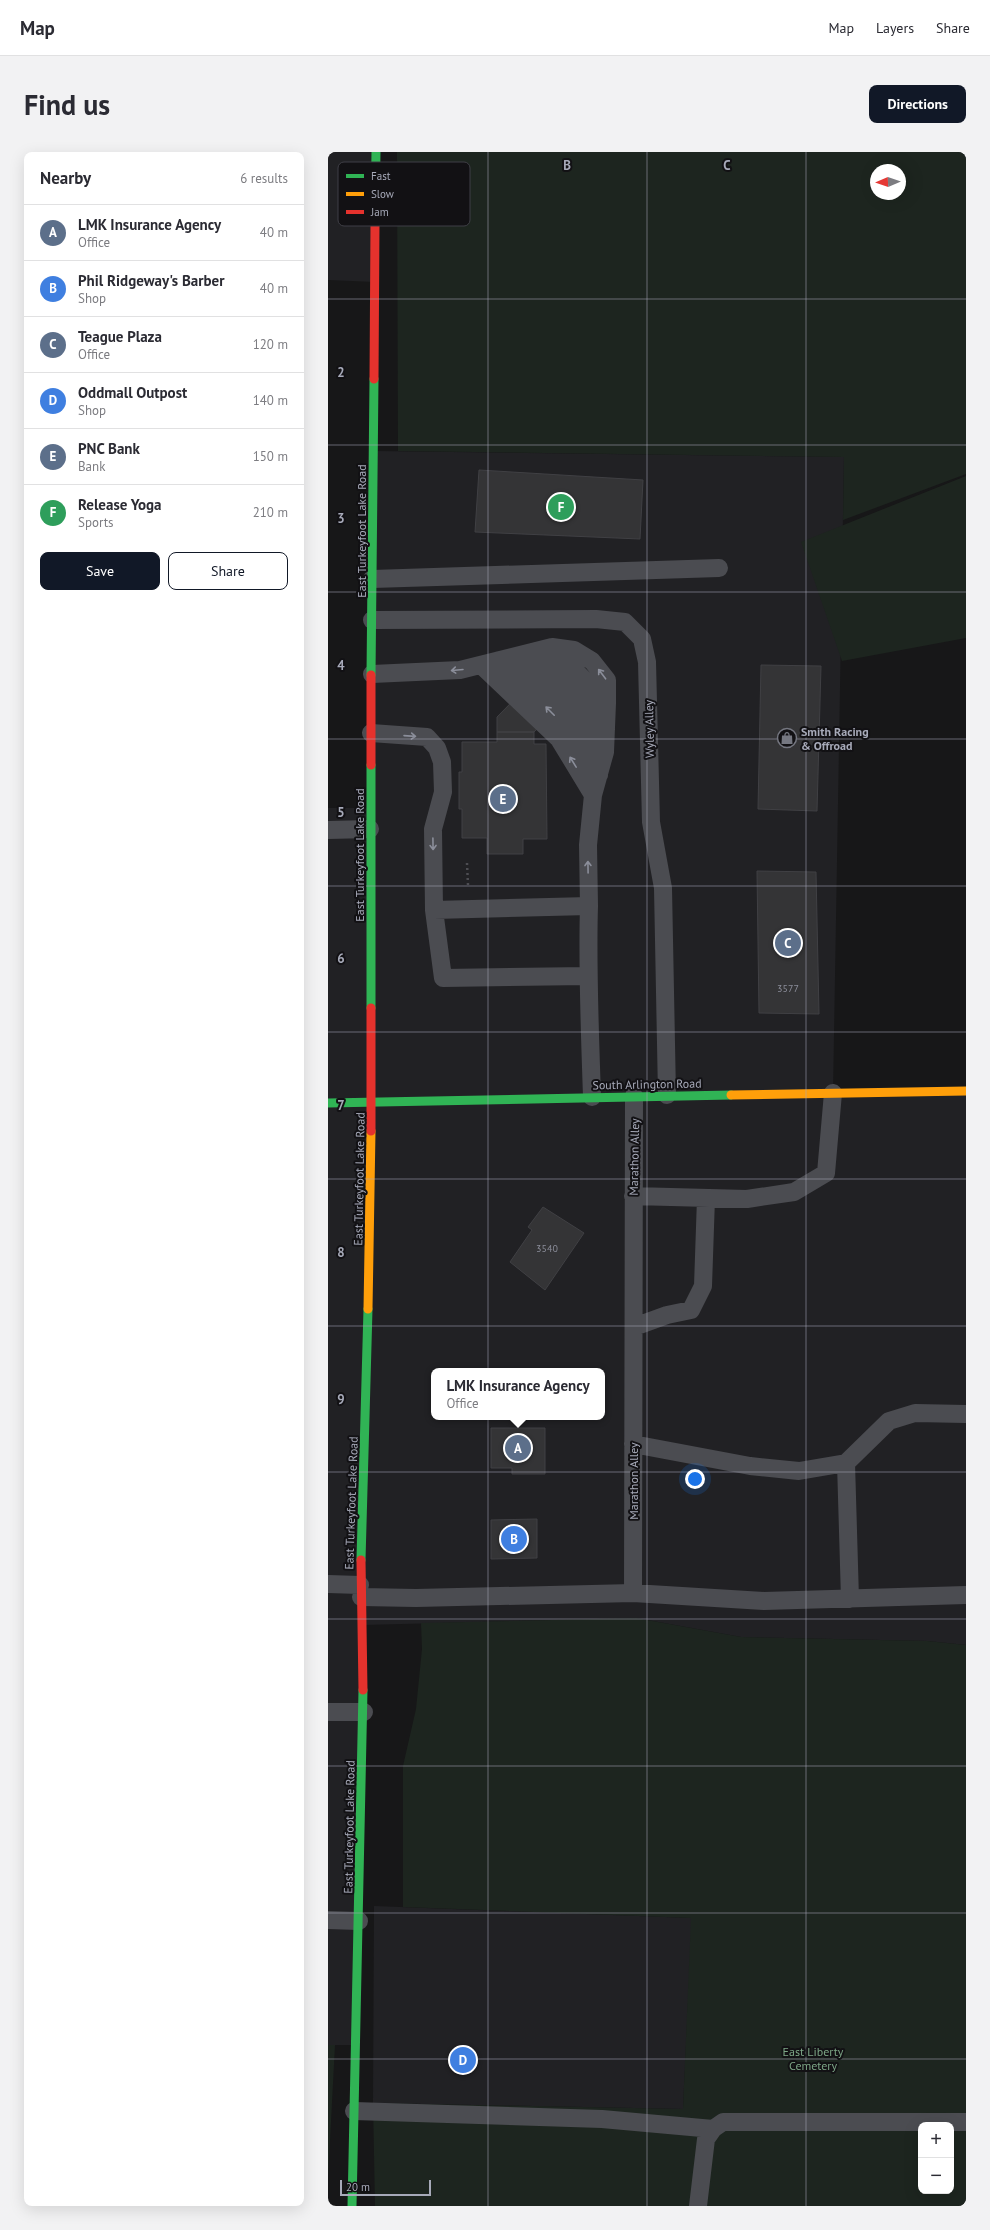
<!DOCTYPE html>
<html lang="en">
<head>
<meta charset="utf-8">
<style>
  body { margin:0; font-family:"PT Sans",sans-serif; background:#f2f2f3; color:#2b2b33 }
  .controls { position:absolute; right:12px; bottom:12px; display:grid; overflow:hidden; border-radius:8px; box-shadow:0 4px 16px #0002 }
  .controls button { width:36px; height:36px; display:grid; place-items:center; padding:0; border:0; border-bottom:1px solid #e1e1e2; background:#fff; color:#2b2b33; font:20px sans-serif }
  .compass { position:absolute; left:542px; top:12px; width:36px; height:36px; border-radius:50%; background:#fff; box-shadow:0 4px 16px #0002; rotate:268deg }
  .scale { position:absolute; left:12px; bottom:10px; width:91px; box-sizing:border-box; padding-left:4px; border:2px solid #a7aab9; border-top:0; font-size:11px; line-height:14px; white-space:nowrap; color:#a7aab9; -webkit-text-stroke:3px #121114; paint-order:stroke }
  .you { position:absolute; left:367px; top:1327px; width:14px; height:14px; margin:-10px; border:3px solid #fff; border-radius:50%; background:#1a73e8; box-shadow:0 0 0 6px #1a73e833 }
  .badge { display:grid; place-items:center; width:26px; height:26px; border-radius:50%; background:#111827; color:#fff; font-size:13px; font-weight:700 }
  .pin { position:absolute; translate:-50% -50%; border:2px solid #fff; box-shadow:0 1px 4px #0006 }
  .popup { position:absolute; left:103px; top:1216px; width:174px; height:52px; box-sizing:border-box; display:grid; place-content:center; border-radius:8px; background:#fff; filter:drop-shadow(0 1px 3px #0005); font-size:13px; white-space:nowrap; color:#7c7c81 }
  .popup b { font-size:15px; color:#2b2b33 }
  .popup::after { content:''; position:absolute; left:50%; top:100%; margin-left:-8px; border:8px solid transparent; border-top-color:#fff }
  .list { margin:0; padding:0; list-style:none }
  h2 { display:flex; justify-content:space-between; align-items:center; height:52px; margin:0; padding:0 16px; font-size:17px }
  h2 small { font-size:13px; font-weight:400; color:#7c7c81 }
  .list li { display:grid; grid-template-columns:26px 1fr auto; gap:12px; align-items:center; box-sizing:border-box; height:56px; padding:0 16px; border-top:1px solid #e1e1e2 }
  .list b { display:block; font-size:15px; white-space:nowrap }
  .list p { margin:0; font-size:13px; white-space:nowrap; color:#7c7c81 }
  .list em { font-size:13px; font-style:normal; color:#7c7c81 }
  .actions { display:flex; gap:8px; padding:12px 16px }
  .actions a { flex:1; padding:9px 0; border:1px solid #111827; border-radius:8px; text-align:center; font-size:14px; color:#111827 }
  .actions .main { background:#111827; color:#fff }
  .map { position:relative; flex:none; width:638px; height:2054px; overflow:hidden; border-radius:8px }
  header { display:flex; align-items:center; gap:24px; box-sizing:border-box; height:56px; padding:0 20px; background:#fff; border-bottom:1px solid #e1e1e2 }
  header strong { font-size:19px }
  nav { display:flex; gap:22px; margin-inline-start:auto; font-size:14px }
  .intro { display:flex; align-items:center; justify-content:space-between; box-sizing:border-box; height:96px; padding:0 24px }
  h1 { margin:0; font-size:28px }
  .button { padding:10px 18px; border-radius:8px; background:#111827; color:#fff; font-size:14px; font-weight:700 }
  main { display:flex; gap:24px; padding:0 24px }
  aside { flex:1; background:#fff; border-radius:8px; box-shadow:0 4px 16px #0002 }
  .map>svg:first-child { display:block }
</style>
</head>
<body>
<header>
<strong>Map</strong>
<nav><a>Map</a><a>Layers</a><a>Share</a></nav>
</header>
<div class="intro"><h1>Find us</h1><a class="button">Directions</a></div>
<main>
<aside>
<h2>Nearby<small>6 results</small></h2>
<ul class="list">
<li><span class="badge" style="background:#5c6f8a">A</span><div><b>LMK Insurance Agency</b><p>Office</p></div><em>40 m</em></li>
<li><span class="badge" style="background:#3f7fe0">B</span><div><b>Phil Ridgeway's Barber</b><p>Shop</p></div><em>40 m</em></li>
<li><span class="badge" style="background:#5c6f8a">C</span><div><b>Teague Plaza</b><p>Office</p></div><em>120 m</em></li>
<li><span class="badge" style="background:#3f7fe0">D</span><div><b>Oddmall Outpost</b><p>Shop</p></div><em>140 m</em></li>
<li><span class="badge" style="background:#5c6f8a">E</span><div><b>PNC Bank</b><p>Bank</p></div><em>150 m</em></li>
<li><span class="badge" style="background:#2e9e5b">F</span><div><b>Release Yoga</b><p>Sports</p></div><em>210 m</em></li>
</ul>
<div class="actions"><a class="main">Save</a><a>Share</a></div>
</aside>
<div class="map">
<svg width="638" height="2054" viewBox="0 0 638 2054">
  <rect width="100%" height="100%" fill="#171718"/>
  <path fill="#212124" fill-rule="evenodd" d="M0 0H48L47 130 0 128Z
    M46 299 516 305 505 941 638 939V1493L599 1489 413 1485 308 1466 35 1473 28 1893H0V656H42ZM106 1219H274V1265H106Z
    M46 1754 364 1766 355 1957 45 1951Z"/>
  <path fill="#1d251f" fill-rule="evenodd" d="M69 0H638V322L515 368 516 305 70 299ZM548 18H572V42H548Z
    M638 324V486L514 509 473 390Z
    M308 1466 413 1485 599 1489 638 1493V2054H47L45 1951 355 1957 363 1766 75 1755V1614L88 1557 94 1497 93 1471ZM593 1973H623V2039H593Z
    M0 1893H7L0 2027Z"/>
  <path fill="#343436" stroke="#404044" d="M151 318 315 328 312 387 147 380Z
    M232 501 258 526 206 580H169V565Z
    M433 513 493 514 489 659 430 657Z
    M169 580H206V592H218L219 687H195V702H159V686H134V657H131V620H134V590H169Z
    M429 719 488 720 491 862 431 861Z
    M215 1055 256 1081 217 1138 182 1110 204 1078 200 1075Z
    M163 1276H217V1322H184V1316H163Z
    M209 1367V1406L163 1407V1368Z"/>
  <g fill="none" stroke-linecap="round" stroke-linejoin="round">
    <path stroke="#4d4d52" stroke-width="2.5" stroke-dasharray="2 3" stroke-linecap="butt" d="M139 711 140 733"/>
    <path stroke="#4b4c51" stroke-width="18" d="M44 427 391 416
      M44 468 268 467 297 470 314 487 319 510 323 670 335 736 339 943
      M224 495 279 551
      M206 500 258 550 278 577
      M185 505 255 568 277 600
      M171 508 253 590 271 623
      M153 513 231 587 265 643
      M44 522 132 518 224 495 246 498 264 509 279 528V551L277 600 265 643 260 693 261 754
      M43 581 99 585 109 596 114 610 115 640 105 677 106 758
      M0 678 42 677
      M260 824 115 826 106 758 261 754C259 817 262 881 264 945
      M305 1044 419 1047 466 1040 498 1021 505 941
      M306 1175 339 1163 363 1158 375 1134 378 1046
      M305 1292 422 1314 471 1319 518 1311 561 1269 587 1261 638 1262
      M518 1311 522 1447
      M0 1432 32 1433
      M305 1441 436 1449 638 1443
      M33 1445 88 1446 305 1441 306 944
      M0 1560H36
      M0 1768 31 1769
      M26 1959 274 1967 385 1977
      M370 2054 378 1987 385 1977 395 1970H638"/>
    <path stroke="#30b455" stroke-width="9" d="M47 71 48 0
      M43 523 46 227
      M43 613V856
      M0 951 403 943
      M33 1408 40 1157
      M24 2054 35 1538"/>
    <path stroke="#ff9f0a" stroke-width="9" d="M403 943 638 939
      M40 1157 43 979"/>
    <path stroke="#e5322d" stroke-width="9" d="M46 227 47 71
      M43 613V523
      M43 856V979
      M33 1408 35 1538"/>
  </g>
  <defs><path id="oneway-shaft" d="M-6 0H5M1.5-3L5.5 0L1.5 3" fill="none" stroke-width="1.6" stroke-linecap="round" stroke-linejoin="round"/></defs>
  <g stroke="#8b8e9a">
    <use href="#oneway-shaft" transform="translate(129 518) rotate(175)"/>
    <use href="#oneway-shaft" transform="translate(274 522) rotate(-127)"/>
    <use href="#oneway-shaft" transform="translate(222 559) rotate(-135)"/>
    <use href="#oneway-shaft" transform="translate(82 584) rotate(4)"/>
    <use href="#oneway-shaft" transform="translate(245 610) rotate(-122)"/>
    <use href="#oneway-shaft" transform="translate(105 692) rotate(89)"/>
    <use href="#oneway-shaft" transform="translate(260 715) rotate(-91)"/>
  </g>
  <path fill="none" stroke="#a7aab9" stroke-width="1" stroke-opacity="0.55" d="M160 0V2054M319 0V2054M478 0V2054M0 147H638M0 293H638M0 440H638M0 587H638M0 734H638M0 880H638M0 1027H638M0 1174H638M0 1320H638M0 1467H638M0 1614H638M0 1761H638M0 1907H638"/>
  <defs>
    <g id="shop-ring" transform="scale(1)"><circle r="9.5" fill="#121114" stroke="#757781" stroke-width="1.5"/><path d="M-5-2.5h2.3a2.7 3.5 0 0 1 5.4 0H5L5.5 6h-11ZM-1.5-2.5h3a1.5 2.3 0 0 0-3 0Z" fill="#757781"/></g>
  </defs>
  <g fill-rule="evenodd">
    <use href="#shop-ring" x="459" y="586"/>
  </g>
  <g text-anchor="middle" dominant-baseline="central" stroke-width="4" stroke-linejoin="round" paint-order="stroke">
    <g font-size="10" fill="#8a8c98">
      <text x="460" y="836">3577</text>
      <text x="219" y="1096">3540</text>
    </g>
    <g font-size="12" fill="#a7aab9" stroke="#121114">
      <text transform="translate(33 379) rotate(-90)">East Turkeyfoot Lake Road</text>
      <text transform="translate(321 577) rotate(-91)">Wyley Alley</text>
      <text transform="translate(31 703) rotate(-90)">East Turkeyfoot Lake Road</text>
      <text transform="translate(319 932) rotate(-1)">South Arlington Road</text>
      <text transform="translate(306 1005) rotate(-89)">Marathon Alley</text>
      <text transform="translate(31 1027) rotate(-89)">East Turkeyfoot Lake Road</text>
      <text transform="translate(305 1329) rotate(-90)">Marathon Alley</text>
      <text transform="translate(23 1351) rotate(-88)">East Turkeyfoot Lake Road</text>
      <text transform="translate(21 1675) rotate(-89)">East Turkeyfoot Lake Road</text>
    </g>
    <g font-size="12" font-weight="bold" fill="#a7aab9" stroke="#121114" text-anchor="start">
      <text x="473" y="579">Smith Racing<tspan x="473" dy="14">&amp; Offroad</tspan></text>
    </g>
    <g font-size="12" fill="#7da686" stroke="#121114">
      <text x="485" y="1899">East Liberty<tspan x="485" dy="14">Cemetery</tspan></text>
    </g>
  </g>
  <rect x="10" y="10" width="132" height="64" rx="6" fill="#121114" stroke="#3f3f46" stroke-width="1"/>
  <rect x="18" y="22" width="18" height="4" fill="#30b455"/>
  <rect x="18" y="40" width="18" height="4" fill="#ff9f0a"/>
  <rect x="18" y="58" width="18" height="4" fill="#e5322d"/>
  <g font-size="11" fill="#a7aab9">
    <text x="43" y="28">Fast</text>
    <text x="43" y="46">Slow</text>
    <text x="43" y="64">Jam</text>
  </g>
  <g font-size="13" text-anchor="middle" font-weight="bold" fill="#a7aab9" stroke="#121114" stroke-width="4" stroke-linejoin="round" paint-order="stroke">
    <text x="239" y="18">B</text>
    <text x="399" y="18">C</text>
    <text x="13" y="225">2</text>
    <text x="13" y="371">3</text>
    <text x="13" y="518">4</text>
    <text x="13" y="665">5</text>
    <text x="13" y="811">6</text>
    <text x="13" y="958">7</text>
    <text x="13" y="1105">8</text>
    <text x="13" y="1252">9</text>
  </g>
</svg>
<div class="controls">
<button>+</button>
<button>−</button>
</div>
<svg class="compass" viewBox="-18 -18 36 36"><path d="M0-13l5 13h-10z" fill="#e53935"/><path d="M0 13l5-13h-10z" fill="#7c7c81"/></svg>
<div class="scale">20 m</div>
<div class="you"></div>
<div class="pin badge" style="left:190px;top:1296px;background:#5c6f8a">A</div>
<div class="popup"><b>LMK Insurance Agency</b>Office</div>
<div class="pin badge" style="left:186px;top:1387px;background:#3f7fe0">B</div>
<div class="pin badge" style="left:460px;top:791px;background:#5c6f8a">C</div>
<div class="pin badge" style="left:135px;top:1908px;background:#3f7fe0">D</div>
<div class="pin badge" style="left:175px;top:647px;background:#5c6f8a">E</div>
<div class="pin badge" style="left:233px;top:355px;background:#2e9e5b">F</div>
</div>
</main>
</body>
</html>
